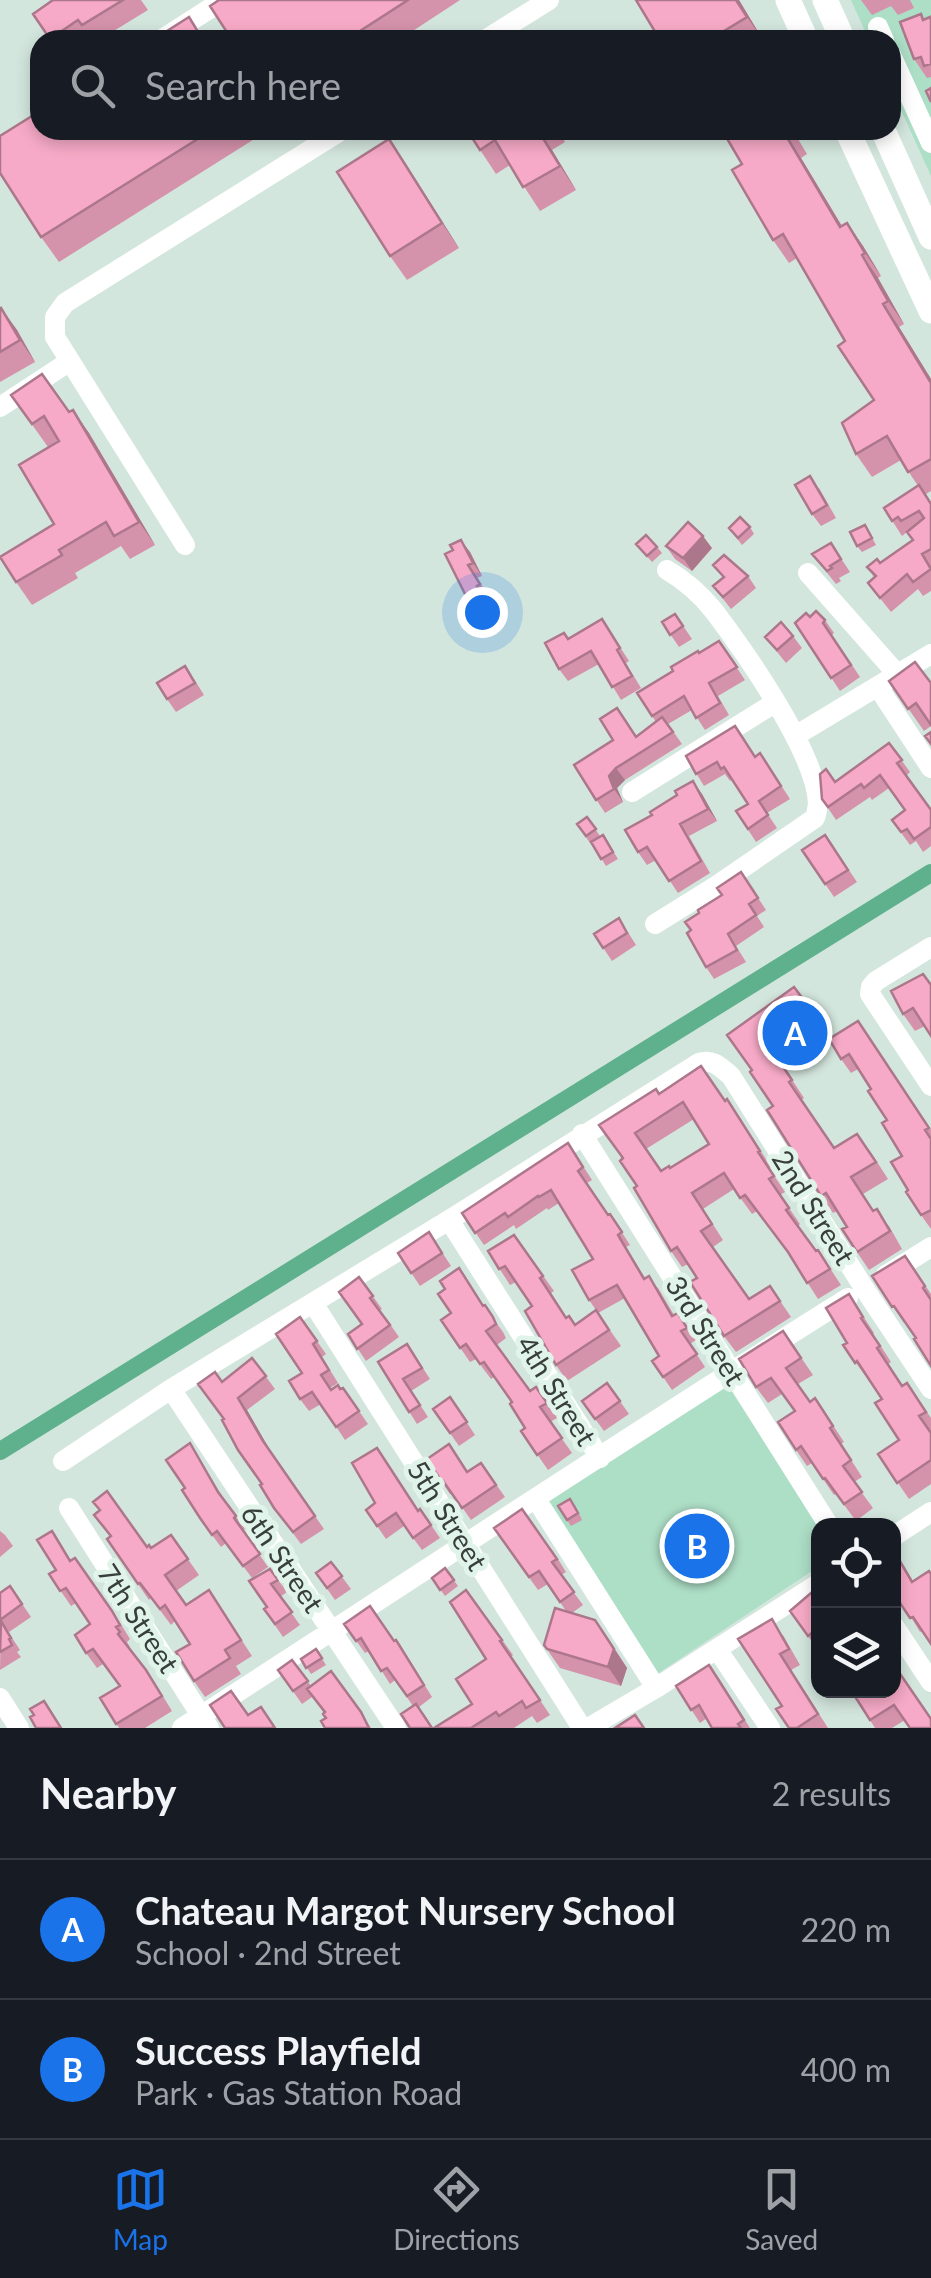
<!DOCTYPE html>
<html lang="en">
<head>
<meta charset="utf-8">
<style>
  body { margin:0; font-family:Lato,sans-serif; background:#20242c; color:#f1f3f6 }
  .controls { position:absolute; right:30px; bottom:30px; display:grid; overflow:hidden; border-radius:20px; box-shadow:0 5px 15px #0003 }
  .controls button { width:90px; height:90px; display:grid; place-items:center; padding:0; border:0; border-bottom:2px solid #363941; background:#171b24; color:#f1f3f6; font:50px sans-serif }
  .you { position:absolute; left:482px; top:612px; width:35px; height:35px; margin:-25px; border:8px solid #fff; border-radius:50%; background:#1a73e8; box-shadow:0 0 0 15px #1a73e833 }
  .badge { display:grid; place-items:center; width:65px; height:65px; border-radius:50%; background:#1a73e8; color:#fff; font-size:32px; font-weight:700 }
  .pin { position:absolute; translate:-50% -50%; border:5px solid #fff; box-shadow:0 2px 10px #0006 }
  .list { margin:0; padding:0; list-style:none }
  h2 { display:flex; justify-content:space-between; align-items:center; height:130px; margin:0; padding:0 40px; font-size:42px }
  h2 small { font-size:32px; font-weight:400; color:#9ea1a6 }
  .list li { display:grid; grid-template-columns:65px 1fr auto; gap:30px; align-items:center; box-sizing:border-box; height:140px; padding:0 40px; border-top:2px solid #363941 }
  .list b { display:block; font-size:38px; white-space:nowrap }
  .list p { margin:0; font-size:32px; white-space:nowrap; color:#9ea1a6 }
  .list em { font-size:32px; font-style:normal; color:#9ea1a6 }
  .icon { flex:none; width:55px; height:55px; fill:none; stroke:currentColor; stroke-width:2; stroke-linecap:round; stroke-linejoin:round }
  .map { position:relative; flex:none; width:931px; height:1728px; overflow:hidden }
  .search { position:absolute; background:#171b24; box-shadow:0 5px 15px #0003; left:30px; right:30px; top:30px; height:110px; display:flex; align-items:center; gap:25px; box-sizing:border-box; padding:0 35px; border-radius:30px; color:#9ea1a6; font-size:38px }
  .sheet { height:410px; background:#171b24 }
  nav { display:flex; justify-content:space-around; align-items:center; box-sizing:border-box; height:140px; border-top:2px solid #363941; background:#171b24; font-size:28px; color:#9ea1a6 }
  nav a { display:grid; justify-items:center; gap:5px }
  nav .on { color:#1a73e8 }
  .map>svg:first-child { display:block }
</style>
</head>
<body>
<div class="map">
<svg width="931" height="1728" viewBox="0 0 931 1728">
  <rect width="100%" height="100%" fill="#d3e6dd"/>
  <path fill="#addec6" d="M851 0H931V176L891 88V40H869Z
    M727 1384 818 1526V1567L657 1674 546 1502Z"/>
  <g fill="none" stroke-linecap="round" stroke-linejoin="round">
    <path stroke="#5fb18d" stroke-width="18" d="M0 1451 931 873"/>
    <path stroke="#fff" stroke-width="20" d="M878 27 884 40
      M161 40 223 0
      M485 40 549 0
      M891 55 931 143
      M0 407 70 361
      M185 545 55 337V317L65 303 342 130
      M808 573 898 675
      M878 687 931 768
      M795 736 931 654
      M632 792 776 702
      M655 924 716 886 815 818C816 817 818 804 818 803 816 753 745 652 714 611 702 596 684 580 667 570
      M931 947 876 981 871 987 870 994 931 1086
      M582 1134 829 1526
      M449 1220 600 1458
      M886 1275 931 1247
      M313 1303 582 1728
      M171 1389 396 1728
      M63 1461 171 1389 449 1220 699 1063C713 1058 721 1068 731 1076L864 1288 931 1389
      M536 1499 656 1688
      M69 1508 209 1728
      M894 1536 931 1512
      M894 1626 931 1682
      M717 1649 770 1728
      M0 1698 19 1728
      M182 1728C404 1585 624 1438 848 1298
      M588 1728 656 1688 818 1584"/>
    <path stroke="#fff" stroke-width="25" d="M788 0 806 40
      M825 0 843 40
      M847 130 931 311
      M883 130 931 237"/>
  </g>
  <path fill="#d492ab" fill-rule="evenodd" d="M53 0H141L148 10 99 40H92L91 38 88 40H51L33 14Z
    M219 0H460L399 40H232Z
    M739 0 763 40H660Z
    M861 0H910L914 8 898 15 891 6 872 15Z
    M925 19H931V77L927 78 914 59Z
    M40 130H262L264 133 59 262 41 237Z
    M467 130H558L565 142 552 150 576 190 540 211 510 165 496 174Z
    M722 130H798L799 132 795 134 807 154 801 158 842 226 847 223 863 246 881 276 878 278 904 324 899 327 931 379V491L926 494 931 502V591L923 596 918 589 891 612 868 583 874 577 867 567 880 563 913 540 907 532 902 536 884 508 918 486 901 460 872 477 856 454 874 400 845 341 797 258 789 263 773 240 742 164Z
    M389 139 459 248 407 280 390 256Z
    M1 308 17 330 35 362 0 382V309Z
    M11 395 69 412 89 433 155 545 130 559 121 546 75 573 78 578 32 605 16 582 54 524 58 440 48 447Z
    M819 488 836 518 821 526 812 514Z
    M865 525 876 545 862 552 857 546Z
    M750 527 754 534 742 545 729 528Z
    M831 543 850 572 839 578 841 581 836 584 812 554Z
    M636 544 657 547 662 553 652 562Z
    M666 546 712 548 692 571 675 559Z
    M470 552 482 576 477 578 489 596 486 598 491 606 478 614 469 602 445 554Z
    M713 565 748 576 756 588 731 609 713 586 723 578Z
    M675 614 692 639 679 647 662 622Z
    M810 617 825 620 834 633 832 635 860 677 840 691 795 623Z
    M602 619 629 661 626 663 641 688 621 700 599 664 568 681 559 669 569 639Z
    M793 636 802 648 786 663 765 637Z
    M719 641 745 680 718 696 729 715 705 730 692 710 668 724 682 744 625 780 617 788 623 802 605 813 574 765 636 736 656 722 637 693Z
    M194 679 204 695 176 712 167 699Z
    M889 681 931 683V726L924 731Z
    M889 743 910 772 906 776 931 810V846L923 852 916 841 910 845 892 820 905 810 889 788 872 800 870 797 836 820 822 799 835 782Z
    M760 753 790 799 767 813 777 828 756 842 736 811 748 804 732 779 730 781 725 774 704 786 686 756 755 757Z
    M702 794 717 821 689 836 710 873 678 893 656 860 647 865 638 852Z
    M587 817 600 836 590 843 577 824Z
    M603 835 618 859 606 866 591 842Z
    M825 835 857 882 834 897 802 850Z
    M741 872 766 910 757 916 764 927 736 946 746 962 714 979 706 967 691 930 699 913 722 895Z
    M619 918 636 945 612 961 594 934Z
    M923 974 925 1026 915 1031 903 1014Z
    M794 987 824 1028 779 1060 804 1098 801 1100 834 1148 870 1151 888 1179 863 1194 873 1211 889 1226 902 1249 869 1270 857 1252 847 1227 837 1211 833 1213 821 1196 752 1070Z
    M858 1021 931 1130V1229L921 1215 902 1156 887 1120 871 1089 858 1069 851 1073 841 1059Z
    M659 1094 725 1100 738 1115 771 1167 769 1168 785 1192 780 1195 800 1224 798 1226 816 1251 818 1250 841 1285 818 1299 791 1257 757 1211 752 1214 734 1189 703 1209 723 1240 713 1247 749 1299 770 1286 791 1317 736 1352 724 1336 697 1278 688 1264 682 1267 671 1251 623 1158 599 1125ZM694 1119 709 1144 670 1168 661 1171 646 1149Z
    M568 1143 592 1180 587 1183 608 1215 610 1214 630 1245 626 1247 645 1278 658 1288 674 1315 678 1313 696 1340 690 1344 705 1367 672 1390 652 1361 659 1356 625 1298 598 1313 621 1346 567 1381 556 1365 532 1306 516 1282 510 1285 488 1251 514 1235 554 1291 551 1293 566 1318 575 1324 596 1310 589 1300 593 1259 559 1203 548 1210 547 1208 516 1229 514 1225 484 1245 462 1213Z
    M429 1232 451 1266 420 1286 398 1253Z
    M905 1256 931 1294V1366L916 1338 906 1322 904 1323 872 1276Z
    M359 1277 382 1309 380 1310 399 1337 366 1361 348 1334 362 1324Z
    M849 1294 874 1333 873 1334 891 1362 888 1364 902 1386 907 1383 931 1418V1484L909 1499 878 1454 899 1440 882 1399 843 1345 847 1343Z
    M484 1306 503 1332 506 1338 497 1345 530 1391 536 1387 547 1402 557 1418 550 1422 572 1453 548 1470 521 1431 525 1428 512 1402 494 1377 491 1379 476 1359 470 1362 441 1320 451 1313Z
    M300 1317 326 1354 322 1357 338 1383 330 1388 340 1389 343 1388 368 1424 345 1440 321 1404 309 1411 300 1399 302 1373Z
    M783 1331 813 1375 798 1384 810 1402 815 1398 844 1442 841 1444 862 1477 854 1482 873 1508 856 1521 836 1494 834 1495 812 1463 807 1466 796 1450 795 1411 782 1394 768 1403 756 1387Z
    M415 1356 430 1379 411 1391 428 1417 417 1424 378 1362Z
    M252 1358 275 1389 247 1410 272 1454 324 1529 301 1544 274 1508 224 1419 222 1382Z
    M607 1383 629 1414 604 1431 582 1401Z
    M450 1397 475 1435 459 1446 433 1409Z
    M190 1443 225 1501 245 1529 243 1531 268 1567 252 1578 226 1543 221 1547 209 1531 185 1488Z
    M427 1459 468 1472 481 1463 505 1497 471 1520 452 1493 450 1494Z
    M575 1505 582 1520 571 1526 558 1506Z
    M420 1509 440 1538 422 1550 404 1526 386 1539 366 1510 418 1511Z
    M94 1515 151 1548 171 1535 199 1575 176 1591 186 1605 209 1590 252 1656 236 1666 241 1674 205 1697 194 1681 190 1644 175 1621 171 1625 151 1598 149 1600 107 1539 110 1537Z
    M494 1528 542 1539 553 1551 566 1572 561 1575 583 1605 572 1613 608 1638 627 1668 621 1686 560 1668 544 1645 566 1611 548 1584 538 1590Z
    M0 1531 5 1535 13 1546 0 1557Z
    M894 1550 913 1581 922 1631 920 1632 898 1596Z
    M75 1558 122 1626 130 1639 127 1642 130 1647 129 1648 156 1685 172 1711 145 1728H119L100 1698 120 1686 103 1664 97 1668 86 1653 90 1624 76 1603 71 1606 49 1574Z
    M331 1562 351 1589 335 1600 316 1573Z
    M445 1568 458 1586 445 1596 432 1578Z
    M270 1569 287 1592 280 1597 300 1625 283 1637 264 1609 267 1607Z
    M10 1586 31 1617 9 1632 0 1620Z
    M818 1587V1650L790 1611Z
    M466 1590 513 1655 511 1657 550 1715 537 1723 532 1716 514 1728H434L472 1704 486 1659Z
    M1 1621 20 1650 17 1652 21 1657 0 1670Z
    M344 1624 394 1641 405 1653 432 1697 419 1707 413 1706 395 1680 390 1684 369 1651 365 1653Z
    M783 1635 800 1665 791 1670 828 1728H789L782 1706 738 1639Z
    M316 1649 326 1665 311 1674 301 1659Z
    M292 1660 311 1686 331 1671 371 1728H325L326 1718 324 1713 312 1697 302 1704 278 1670Z
    M718 1677 750 1728H712L707 1718 700 1723 676 1686Z
    M894 1690 905 1720 892 1728H875L856 1698Z"/>
  <path fill="#ad778b" d="M736 0H739L763 40 747 17Z
    M538 130 552 150 576 190 560 166Z
    M785 134 801 158 856 250 840 227Z
    M389 139 406 164 459 248 442 223Z
    M847 223 863 246 881 276 865 253Z
    M862 255 878 278 904 324 888 301Z
    M883 304 899 327 931 379V383Z
    M1 308 17 330 35 362 20 340Z
    M73 410 89 433 155 545 139 522Z
    M703 536 712 548 692 571 683 558Z
    M461 540 470 552 482 576 473 563Z
    M616 768 625 780 617 788 623 802 614 789 609 776Z
    M693 781 702 794 717 821 708 809Z
    M238 1398 247 1410 272 1454 263 1441Z
    M595 1620 627 1668 621 1686 608 1667Z"/>
  <path fill="#f7aac7" stroke="#ad778b" stroke-width="2.5" fill-rule="evenodd" d="M53 0H123L82 25 78 20 50 39 33 14Z
    M219 0H408L346 40H232L210 6Z
    M636 0H736L747 17 709 40H660Z
    M921 14 923 20 930 17 931 20V64L924 66 921 57 914 59 900 22Z
    M189 17 203 40H153Z
    M931 88V102L926 91Z
    M40 111V130H212L41 237 0 173V136Z
    M467 130H538L560 166 523 187 495 140 480 150Z
    M722 130H790L785 134 840 227 847 223 865 253 862 255 888 301 883 304 931 383V459L908 472 887 436 856 454 842 423 874 400 838 346 845 341 783 234 773 240 732 170 742 164Z
    M389 139 442 223 390 256 337 172Z
    M1 308 20 340 0 352V309Z
    M42 374 69 412 73 410 139 522 114 536 106 522 59 550 62 555 16 582 0 557 54 524 19 465 59 441 44 416 32 424 11 395Z
    M810 476 827 505 812 514 795 485Z
    M919 485 931 504V549L922 554 931 569 913 582 907 574 880 598 868 583 876 576 867 567 877 559 880 563 913 540 907 532 924 518 919 511 901 521 898 517 892 521 884 508Z
    M740 517 750 527 738 538 729 528Z
    M688 522 703 536 683 558 666 546Z
    M865 525 872 538 857 546 850 532Z
    M646 535 657 547 647 556 636 544Z
    M461 540 473 563 468 565 480 584 477 586 482 593 469 602 445 554 453 550 450 545Z
    M831 543 841 559 830 566 832 568 827 571 812 554Z
    M724 555 748 576 723 597 713 586 724 577 713 565Z
    M816 611 825 620 823 623 851 665 831 678 795 623 806 613 810 617Z
    M675 614 683 626 670 635 662 622Z
    M602 619 620 648 617 650 632 676 612 687 591 651 559 669 545 643 564 633 568 639Z
    M781 622 793 636 777 650 765 637Z
    M719 641 737 667 709 683 720 703 696 718 684 696 652 716 637 693 673 671 671 667 698 651 699 653Z
    M915 662 931 683V725L916 703 908 709 889 681Z
    M185 666 195 683 167 699 157 683Z
    M617 708 636 737 662 717 673 732 616 768 609 776 614 789 596 800 574 765 613 740 600 719Z
    M735 726 755 757 760 753 781 786 759 801 768 815 748 829 736 811 748 804 724 767 721 769 717 762 696 774 686 756Z
    M931 732V744L925 736Z
    M889 743 902 760 897 763 931 810V827L914 839 907 829 901 832 892 820 905 810 880 775 864 788 861 784 828 807 822 799 820 774 826 769 835 782Z
    M693 781 708 809 680 824 701 861 669 881 647 847 638 852 625 830 652 815 650 812 677 795 675 791Z
    M587 817 596 829 586 836 577 824Z
    M603 835 613 852 601 859 591 842Z
    M825 835 848 870 825 884 802 850Z
    M741 872 758 898 749 904 756 915 728 934 737 950 706 967 687 933 691 930 685 922 699 913 698 910 722 895 717 888Z
    M619 918 627 933 603 948 594 934Z
    M923 974 931 985V1036L913 1008 903 1014 891 991Z
    M794 987 812 1011 767 1043 792 1080 789 1082 834 1148 857 1134 876 1162 851 1177 873 1211 877 1209 890 1231 857 1252 842 1229 847 1227 826 1193 821 1196 767 1110 773 1106 750 1072 752 1070 727 1035Z
    M858 1021 929 1128 925 1130 931 1139V1210L921 1215 906 1192 908 1190 891 1162 902 1156 882 1123 887 1120 868 1091 871 1089 849 1054 841 1059 829 1039Z
    M701 1066 725 1101 727 1099 760 1151 758 1152 774 1176 769 1179 789 1208 786 1210 816 1251 818 1250 830 1269 807 1283 788 1252 745 1195 740 1198 724 1173 692 1193 712 1224 701 1231 749 1299 770 1286 780 1301 724 1336 690 1282 697 1278 677 1247 671 1251 634 1188 637 1186 620 1161 623 1158 599 1125 656 1089 659 1094ZM683 1102 709 1144 670 1168 669 1166 661 1171 635 1133Z
    M568 1143 583 1167 578 1171 608 1215 610 1214 622 1232 618 1235 644 1279 649 1276 672 1316 678 1313 687 1328 681 1331 697 1354 663 1377 652 1361 659 1356 617 1285 589 1300 572 1270 593 1259 551 1190 539 1197 538 1196 508 1217 505 1213 475 1233 462 1213Z
    M429 1232 442 1253 411 1273 398 1253Z
    M514 1235 543 1276 540 1278 566 1318 569 1316 575 1325 596 1310 609 1330 556 1365 525 1311 532 1306 505 1266 499 1269 488 1251Z
    M905 1256 925 1286 923 1288 931 1300V1366L914 1339 916 1338 894 1306 892 1307 872 1276Z
    M459 1268 483 1306 485 1305 493 1317 496 1324 486 1331 530 1391 536 1387 547 1403 540 1407 562 1438 537 1455 521 1431 525 1428 510 1404 512 1402 484 1362 480 1364 466 1344 460 1348 441 1320 451 1313 438 1294 445 1289 440 1281Z
    M359 1277 373 1296 370 1298 390 1325 357 1349 348 1334 362 1324 339 1292Z
    M849 1294 863 1317 861 1318 880 1346 877 1348 902 1386 907 1383 926 1412 919 1416 931 1433V1460L897 1483 878 1454 899 1440 875 1403 882 1399 857 1361 855 1363 843 1345 847 1343 826 1308Z
    M300 1317 317 1341 313 1344 329 1370 321 1375 331 1390 338 1385 340 1389 343 1388 359 1411 336 1427 312 1392 300 1399 289 1381 302 1373 276 1334Z
    M783 1331 801 1358 786 1368 810 1402 815 1398 833 1426 830 1428 851 1460 843 1466 862 1492 844 1504 825 1478 823 1479 801 1446 796 1450 778 1422 795 1411 771 1378 756 1387 739 1359Z
    M407 1344 422 1368 403 1379 420 1405 409 1412 378 1362Z
    M252 1358 266 1376 238 1398 263 1441 315 1516 293 1532 274 1508 260 1485 262 1484 238 1450 222 1420 224 1419 198 1384 215 1372 222 1382Z
    M607 1383 620 1401 595 1419 582 1401Z
    M450 1397 467 1422 450 1433 433 1409Z
    M190 1443 218 1492 236 1516 234 1518 260 1554 243 1566 217 1531 212 1535 200 1518 182 1490 185 1488 166 1460Z
    M449 1444 467 1472 481 1463 496 1485 462 1508 443 1481 442 1482 427 1459Z
    M377 1448 418 1511 420 1509 431 1525 413 1538 396 1513 377 1526 366 1510 375 1503 352 1463Z
    M107 1491 147 1547 149 1545 151 1548 171 1535 188 1559 165 1575 186 1605 209 1590 241 1640 225 1650 230 1658 194 1681 176 1652 190 1644 165 1605 160 1609 140 1583 138 1584 107 1539 111 1536 94 1515 100 1510 93 1502Z
    M570 1499 578 1513 567 1520 558 1506Z
    M522 1509 557 1559 552 1562 574 1592 560 1602 539 1571 529 1577 494 1528Z
    M52 1531 70 1561 75 1558 112 1611 120 1625 116 1627 120 1632 118 1634 146 1670 162 1696 116 1724 100 1698 120 1686 93 1649 86 1653 75 1635 90 1624 66 1588 60 1591 49 1574 56 1570 37 1540Z
    M894 1551 912 1582 929 1571 931 1574V1644L913 1617 910 1618 896 1597 898 1596 894 1589Z
    M331 1562 342 1576 327 1588 316 1573Z
    M445 1568 454 1580 440 1590 432 1578Z
    M270 1569 278 1580 271 1584 292 1612 275 1624 264 1609 267 1607 249 1581Z
    M10 1586 22 1604 0 1620V1593Z
    M818 1587V1628L808 1636 790 1611Z
    M466 1590 502 1640 500 1641 540 1700 526 1708 522 1701 499 1716 496 1712 471 1728H434L472 1704 456 1679 486 1659 450 1602Z
    M370 1606 394 1641 396 1640 424 1685 407 1696 387 1668 381 1671 361 1638 356 1641 344 1624Z
    M555 1608 595 1620 614 1649 608 1667 547 1649 544 1645Z
    M772 1619 789 1649 780 1654 818 1714 797 1728H789L776 1709 782 1706 738 1639Z
    M1 1621 11 1638 9 1639 12 1645 0 1652Z
    M316 1649 322 1658 306 1668 301 1659Z
    M292 1660 308 1681 293 1691 278 1670Z
    M709 1665 744 1720 738 1724 741 1728H712L699 1705 691 1710 676 1686Z
    M894 1665 931 1719V1728H910L894 1705 870 1720 856 1698 867 1690H894Z
    M331 1671 361 1712 369 1728H325L321 1721 326 1718 323 1714 325 1712 307 1689Z
    M231 1691 248 1715 261 1707 275 1728H225L210 1705Z
    M44 1701 61 1728H36L30 1717 34 1715 30 1709Z
    M416 1704 432 1728H410L401 1714Z
    M635 1715 644 1728H615Z"/>
  <g text-anchor="middle" dominant-baseline="central" stroke-width="10" stroke-linejoin="round" paint-order="stroke">
    <g font-size="28" fill="#373e3b" stroke="#e0f4ea">
      <text transform="translate(814 1207) rotate(58)">2nd Street</text>
      <text transform="translate(706 1330) rotate(58)">3rd Street</text>
      <text transform="translate(557 1390) rotate(58)">4th Street</text>
      <text transform="translate(448 1515) rotate(58)">5th Street</text>
      <text transform="translate(283 1558) rotate(56)">6th Street</text>
      <text transform="translate(139 1618) rotate(57)">7th Street</text>
    </g>
  </g>
</svg>
<div class="controls">
<button><svg class="icon" aria-label="locate" viewBox="0 0 24 24"><circle cx="12" cy="12" r="6"/><path d="M12 2v4M12 18v4M2 12h4M18 12h4"/></svg></button>
<button><svg class="icon" aria-label="layers" viewBox="0 0 24 24"><path d="M12 4l9 5-9 5-9-5zM3 14l9 5 9-5"/></svg></button>
</div>
<div class="you"></div>
<div class="pin badge" style="left:795px;top:1033px">A</div>
<div class="pin badge" style="left:697px;top:1546px">B</div>
<div class="search"><svg class="icon" aria-label="search" viewBox="0 0 24 24"><circle cx="10" cy="10" r="6"/><path d="M15 15l6 6"/></svg>Search here</div>
</div>
<section class="sheet">
<h2>Nearby<small>2 results</small></h2>
<ul class="list">
<li><span class="badge">A</span><div><b>Chateau Margot Nursery School</b><p>School · 2nd Street</p></div><em>220 m</em></li>
<li><span class="badge">B</span><div><b>Success Playfield</b><p>Park · Gas Station Road</p></div><em>400 m</em></li>
</ul>
</section>
<nav>
<a class="on"><svg class="icon" aria-label="map" viewBox="0 0 24 24"><path d="M3 6l6-2 6 2 6-2v14l-6 2-6-2-6 2zM9 4v14M15 6v14"/></svg>Map</a>
<a><svg class="icon" aria-label="directions" viewBox="0 0 24 24"><path d="M12 3l9 9-9 9-9-9zM9 14v-3h6M13 9l2 2-2 2"/></svg>Directions</a>
<a><svg class="icon" aria-label="saved" viewBox="0 0 24 24"><path d="M7 4h10v16l-5-4-5 4z"/></svg>Saved</a>
</nav>
</body>
</html>
